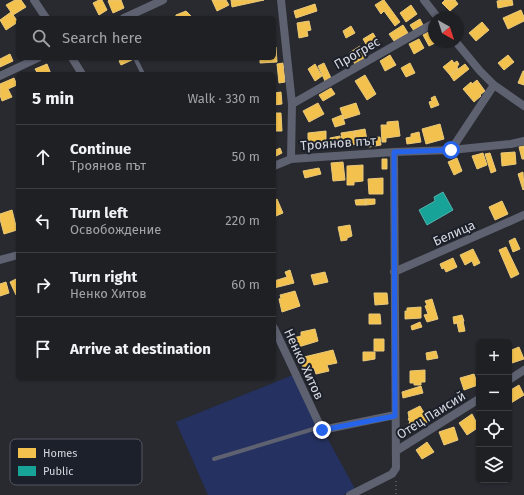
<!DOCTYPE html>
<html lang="en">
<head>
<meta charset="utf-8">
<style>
  body { margin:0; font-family:"Fira Sans",sans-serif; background:#2b2d31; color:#f1f3f6 }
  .controls { position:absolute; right:12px; bottom:12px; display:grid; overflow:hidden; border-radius:6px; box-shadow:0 1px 3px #0004 }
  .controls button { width:36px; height:36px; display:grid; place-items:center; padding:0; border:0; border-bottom:1px solid #3c3e41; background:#1e2024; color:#f1f3f6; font:20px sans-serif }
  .compass { position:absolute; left:428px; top:12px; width:36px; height:36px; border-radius:50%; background:#1e2024; box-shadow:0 1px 3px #0004; rotate:141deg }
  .stop { position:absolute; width:12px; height:12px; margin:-9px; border:3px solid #2563eb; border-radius:50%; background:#fff }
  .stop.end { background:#2563eb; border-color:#fff; box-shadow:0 1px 4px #0008 }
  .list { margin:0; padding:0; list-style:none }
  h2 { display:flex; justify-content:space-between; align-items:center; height:52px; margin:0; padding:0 16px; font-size:17px }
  h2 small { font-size:13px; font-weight:400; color:#a1a3a6 }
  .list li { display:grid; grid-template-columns:26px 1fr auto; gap:12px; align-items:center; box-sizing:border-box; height:64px; padding:0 16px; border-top:1px solid #3c3e41 }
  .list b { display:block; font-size:15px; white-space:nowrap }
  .list p { margin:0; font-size:13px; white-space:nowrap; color:#a1a3a6 }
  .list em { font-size:13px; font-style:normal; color:#a1a3a6 }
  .icon { flex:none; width:22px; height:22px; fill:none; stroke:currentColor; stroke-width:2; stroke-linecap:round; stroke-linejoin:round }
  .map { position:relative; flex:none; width:524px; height:495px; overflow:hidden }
  .search { position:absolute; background:#1e2024; box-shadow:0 1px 3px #0004; left:16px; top:16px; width:260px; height:44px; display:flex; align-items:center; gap:10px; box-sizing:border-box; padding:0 14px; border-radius:6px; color:#a1a3a6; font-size:15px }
  .panel { position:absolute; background:#1e2024; box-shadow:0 1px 3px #0004; left:16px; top:72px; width:260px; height:308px; border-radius:6px }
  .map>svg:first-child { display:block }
</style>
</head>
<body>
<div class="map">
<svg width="524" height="495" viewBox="0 0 524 495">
  <rect width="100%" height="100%" fill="#282a30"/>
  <path fill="#253160" d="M293 375 355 489 343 495H208L176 422Z"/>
  <path fill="#f2c14e" stroke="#e9c879" d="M15 0H21L26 7 13 15 6 5Z
    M99 0H102L107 10 99 15 93 3Z
    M109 0H121L124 8 113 13 108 1Z
    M212 0H226L229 5 217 11Z
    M231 0H264L232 7Z
    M383 0H384L400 22 395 26 384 11 381 14 375 5Z
    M445 0H455L458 4 450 11 442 3Z
    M504 0H512L513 5 498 8 497 1Z
    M315 4 317 11 296 18 294 11Z
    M411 5 417 14 406 22 400 13Z
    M521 10 524 17V21L508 29 503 18Z
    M186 11 191 16 190 18H173L176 16V15Z
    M11 12 18 22 6 30 0 20Z
    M420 19 423 25 414 31 410 25Z
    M309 21 311 30 307 31 308 36 299 38 297 23Z
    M482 22 489 30 476 41 469 33Z
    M403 25 408 33 394 41 389 34Z
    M351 26 355 33 346 38 343 31Z
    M434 29V42H437L429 46 423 35Z
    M373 33 379 43 369 49 363 39Z
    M419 39 424 48 414 54 409 44Z
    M360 46 368 58 356 66 349 53Z
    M276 47 277 62 260 63V58H274V48Z
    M10 54 13 61 0 67V59Z
    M390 55 396 65 385 71 380 61Z
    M508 55 514 62 504 70 498 63Z
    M123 58H131L132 60 121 65 119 61Z
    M452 60 454 63 457 61 459 64 457 67 458 69 450 75 443 67Z
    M283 63 285 82 279 83 277 64Z
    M324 63 331 78 325 81 318 66Z
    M410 63 415 73 406 77 401 68Z
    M47 64 51 74H38L35 69Z
    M315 64 322 76 315 81 308 69Z
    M465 64 469 69 454 81 450 75Z
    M523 71H524V85L518 83Z
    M365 75 376 94 367 100 355 81Z
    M14 78 17 85 8 89 12 97 2 101 0 95V84Z
    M477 80 485 91 480 95 481 96 474 102 463 89 471 82 472 84Z
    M331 88 335 94 323 101 319 95Z
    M281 92 282 104 274 105V93Z
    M435 96 439 105 431 108 429 102 432 101 431 98Z
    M318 103 324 114 309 122 303 111Z
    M356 103 360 114 344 119 340 108Z
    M274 113H281L282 131H274Z
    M342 115 345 124 335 127 332 119Z
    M398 121 400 136 386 138V142H382L381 125H387V122Z
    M440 124 444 139 426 144 422 129Z
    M365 129 367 140 356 142 354 131Z
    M326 131V142L308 144V133Z
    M354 131 356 144 343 147 341 133Z
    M419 132 421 142 407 144 406 138 411 137V134Z
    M340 136 341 147 331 148 330 138Z
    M380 137 381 145 369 147 368 138Z
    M274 145 276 150 280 148 282 153 274 157Z
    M524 146V159H522L519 147Z
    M515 152 516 164 502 166 501 153Z
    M483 153 487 165 477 169 472 156Z
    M490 153 496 171 491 173 485 154Z
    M457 158 462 171 454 175 448 162Z
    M382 159H387V169H382Z
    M343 162 345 180 333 181 331 163Z
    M363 165V181L354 182V185H347V166Z
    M319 168 321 174 305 178 303 171Z
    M523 172 524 189 523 190 518 174Z
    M383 178V194H369L368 179Z
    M277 199 283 213 276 216 274 209V201Z
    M366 199V205H356L355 200Z
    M366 199H375V204L366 205Z
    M502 201 508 214 495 220 489 207Z
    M12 210 17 230 4 234 0 219V214Z
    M350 225 352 236 347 238V240L341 241 338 227Z
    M515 238 520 249 513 252 509 241Z
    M506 247 519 274 511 278 499 250Z
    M473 249 480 263 474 266 472 261 465 265 460 255Z
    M453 258 457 267 446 272 444 268 442 269 440 264Z
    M290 270 294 283 274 288V281L287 277 285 272Z
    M325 272 328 282 314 285 311 275Z
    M16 279 18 284V294L16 295 10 282Z
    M6 282 9 293 0 296V284Z
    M295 291 300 306 282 312 279 299 281 298 280 295Z
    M374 293H387L388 304 375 305Z
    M432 299 438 319 427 322 424 315 428 314 425 306 427 305 425 301Z
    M421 307V318L405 319V311H407V308Z
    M369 314H380L381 324H369Z
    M462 315 464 321 454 324 453 317Z
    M463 321 465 331 459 332 457 323Z
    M420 322 422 327 412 330 411 326Z
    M315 329 318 341 295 348 293 338 301 336V332Z
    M374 339H384V351H374Z
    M519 347 524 359 512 363 509 351Z
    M333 350 337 363 327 365 329 371 316 374 314 368 304 371 300 358Z
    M436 351 438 358 427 360 426 353Z
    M363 352H375V359L363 361Z
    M425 370V382H421V385H414V383H410V371Z
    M474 374 478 385 464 390 460 378Z
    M519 385 524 395 511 403 509 400V391Z
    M421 386 423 393 403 398 402 392Z
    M420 406 429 421 413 430 409 423 410 422 408 419 409 418 408 412Z
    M472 414 479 427 467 435 459 423Z
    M454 427 458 440 444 445 439 432Z
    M427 442 434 452 422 459 416 450Z"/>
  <path fill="#17a398" stroke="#50b3ad" d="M443 192 453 210 427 225 419 210 435 201 434 197Z"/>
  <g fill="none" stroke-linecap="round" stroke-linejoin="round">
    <path stroke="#5f626c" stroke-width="1.5" stroke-dasharray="1 3" stroke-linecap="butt" d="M396 481V495"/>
    <path stroke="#5d6170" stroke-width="4" d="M135 58 143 74
      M214 459 320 427"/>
    <path stroke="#5d6170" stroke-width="8" d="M34 0 46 18
      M281 0 292 104 291 159
      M424 0 438 18
      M124 18 163 0
      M456 42 480 71 494 85 524 106
      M72 58 82 74
      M0 76 38 58
      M292 104 434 23
      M451 150 494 85
      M274 166 291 159 394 152 451 150 511 144 524 141
      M0 260 18 255
      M394 272 524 215
      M274 328 322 430 395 415
      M509 380 524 370
      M396 451 479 399
      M350 495 392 474 396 468 394 152"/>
  </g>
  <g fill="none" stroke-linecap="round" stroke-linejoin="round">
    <path stroke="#2563eb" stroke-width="5" d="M322 430 395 416 394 152 451 150"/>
  </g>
  <g text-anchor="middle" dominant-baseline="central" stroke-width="4" stroke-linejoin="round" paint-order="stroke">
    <g font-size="13" fill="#d5d7de" stroke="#1c202a">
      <text transform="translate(357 53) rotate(-30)">Прогрес</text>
      <text transform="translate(338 143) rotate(-4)">Троянов път</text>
      <text transform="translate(454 233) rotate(-24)">Белица</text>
      <text transform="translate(304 364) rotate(65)">Ненко Хитов</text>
      <text transform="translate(431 415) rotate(-32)">Отец Паисий</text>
    </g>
  </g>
  <rect x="10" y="439" width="132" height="46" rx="6" fill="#1c202a" stroke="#545760" stroke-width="1"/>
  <rect x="18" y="448" width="18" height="10" fill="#f2c14e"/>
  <rect x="18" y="466" width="18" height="10" fill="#17a398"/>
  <g font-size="11" fill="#d5d7de">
    <text x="43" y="457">Homes</text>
    <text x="43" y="475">Public</text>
  </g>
</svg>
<div class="controls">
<button>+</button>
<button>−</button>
<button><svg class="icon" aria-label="locate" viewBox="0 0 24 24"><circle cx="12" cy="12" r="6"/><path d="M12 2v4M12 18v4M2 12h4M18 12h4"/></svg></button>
<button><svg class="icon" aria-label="layers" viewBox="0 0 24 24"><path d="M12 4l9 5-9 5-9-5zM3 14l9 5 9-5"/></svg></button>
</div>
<svg class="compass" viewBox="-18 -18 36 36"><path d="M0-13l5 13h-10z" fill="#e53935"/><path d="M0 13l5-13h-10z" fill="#a1a3a6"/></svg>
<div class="stop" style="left:451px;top:150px"></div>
<div class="stop end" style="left:322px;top:430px"></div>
<div class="search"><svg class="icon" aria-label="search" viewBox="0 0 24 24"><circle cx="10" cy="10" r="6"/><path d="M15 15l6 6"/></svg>Search here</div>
<section class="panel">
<h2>5 min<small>Walk · 330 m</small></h2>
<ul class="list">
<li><svg class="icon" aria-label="ahead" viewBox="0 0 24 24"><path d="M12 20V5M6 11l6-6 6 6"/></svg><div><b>Continue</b><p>Троянов път</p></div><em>50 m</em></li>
<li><svg class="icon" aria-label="left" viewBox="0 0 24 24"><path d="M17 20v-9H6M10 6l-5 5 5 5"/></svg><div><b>Turn left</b><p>Освобождение</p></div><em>220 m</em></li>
<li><svg class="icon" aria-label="right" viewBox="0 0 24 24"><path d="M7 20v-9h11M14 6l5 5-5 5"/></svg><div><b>Turn right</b><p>Ненко Хитов</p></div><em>60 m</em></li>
<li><svg class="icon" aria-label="arrive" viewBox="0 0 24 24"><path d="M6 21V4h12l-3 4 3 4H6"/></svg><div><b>Arrive at destination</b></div></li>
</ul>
</section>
</div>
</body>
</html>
